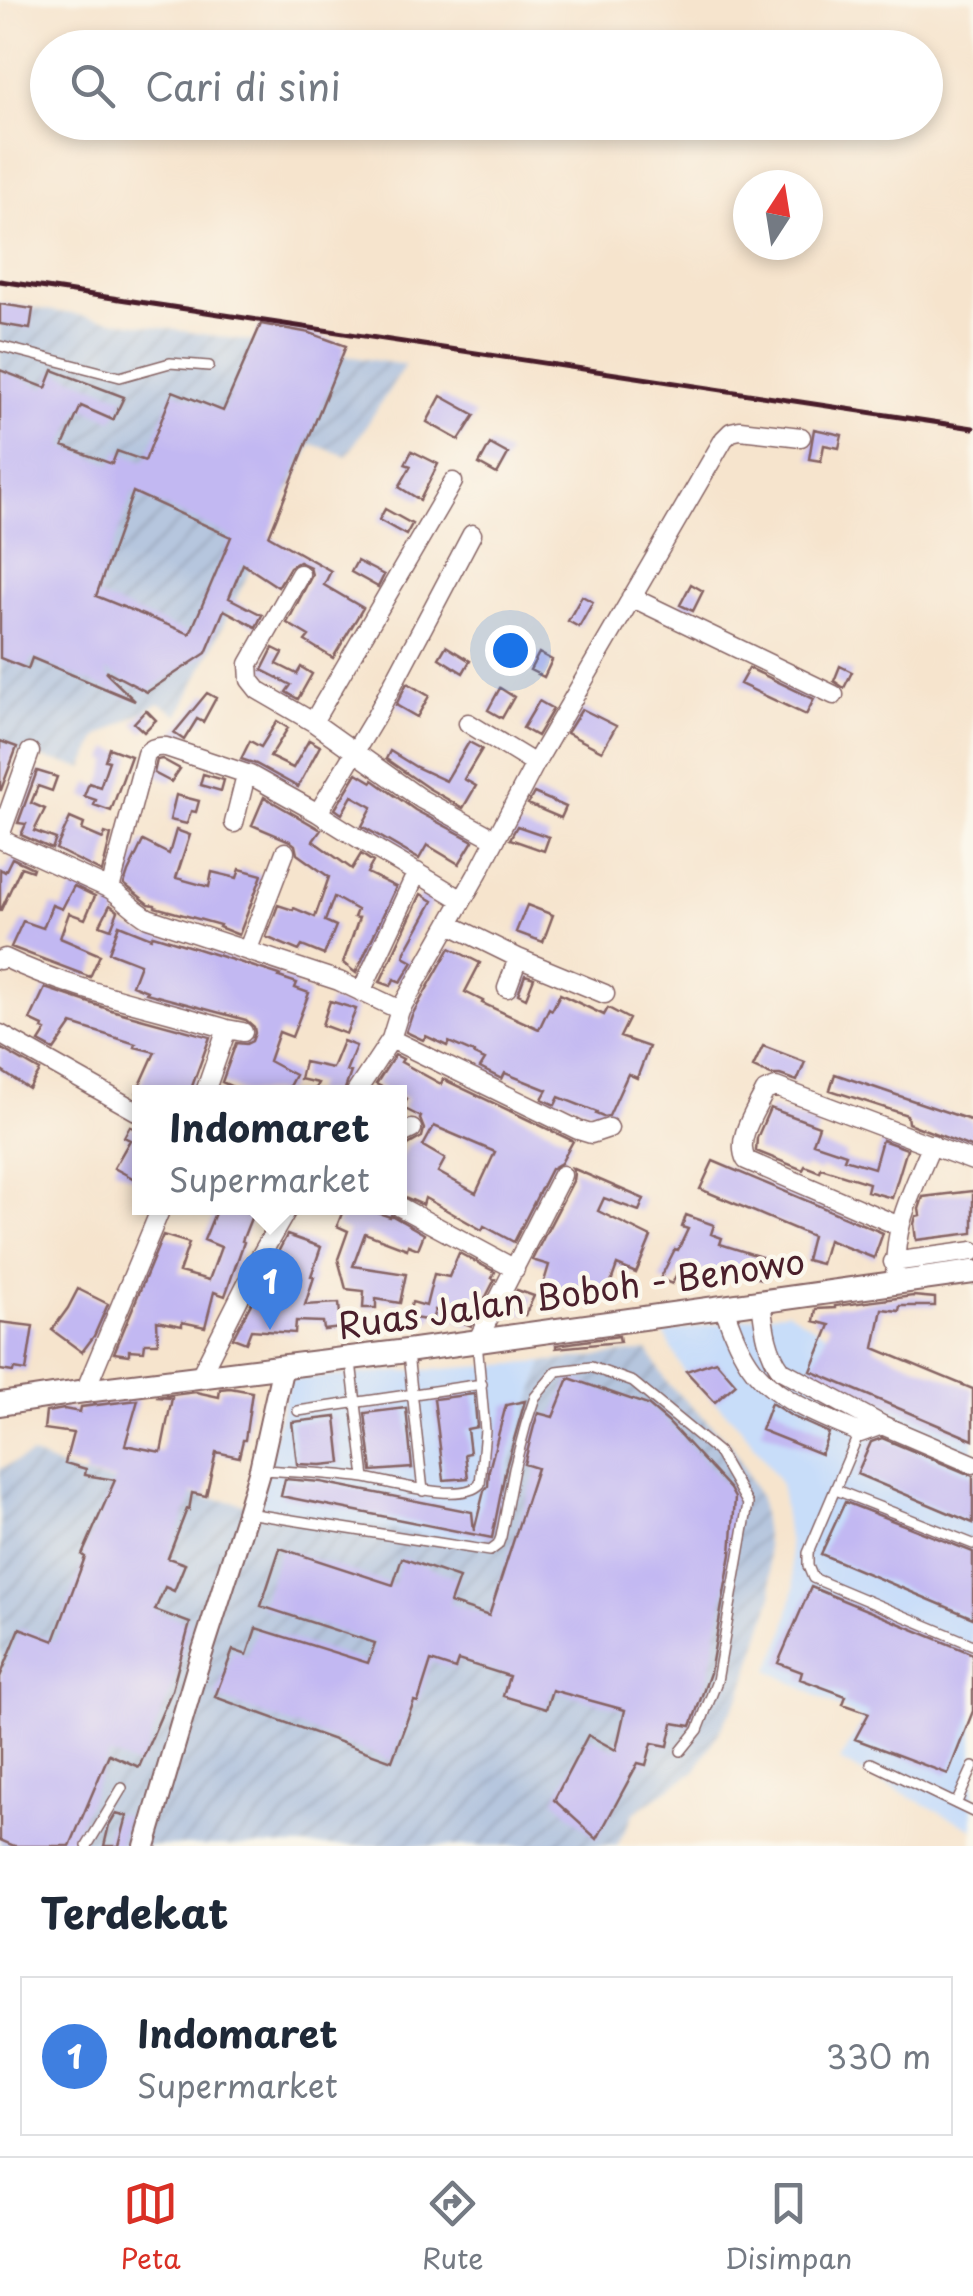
<!DOCTYPE html>
<html lang="id">
<head>
<meta charset="utf-8">
<style>
  body { margin:0; font-family:"Playpen Sans",sans-serif; background:#f6f6f7; color:#1f2937 }
  .compass { position:absolute; left:733px; top:170px; width:90px; height:90px; border-radius:50%; background:#fff; box-shadow:0 5px 15px #0003; rotate:12deg }
  .you { position:absolute; left:510px; top:650px; width:35px; height:35px; margin:-25px; border:8px solid #fff; border-radius:50%; background:#1a73e8; box-shadow:0 0 0 15px #1a73e833 }
  .badge { display:grid; place-items:center; width:65px; height:65px; border-radius:50%; background:#d93025; color:#fff; font-size:32px; font-weight:700 }
  .pin { position:absolute; translate:-50% -82px; filter:drop-shadow(0 2px 5px #0008) }
  .pin::after { content:''; position:absolute; top:52px; width:35px; height:30px; background:inherit; clip-path:polygon(0 0,100% 0,50% 100%) }
  .popup { position:absolute; left:132px; top:1085px; width:275px; height:130px; box-sizing:border-box; display:grid; place-content:center; border-radius:0px; background:#fff; filter:drop-shadow(0 2px 8px #0005); font-size:32px; white-space:nowrap; color:#747a83 }
  .popup b { font-size:38px; color:#1f2937 }
  .popup::after { content:''; position:absolute; left:50%; top:100%; margin-left:-20px; border:20px solid transparent; border-top-color:#fff }
  .list { margin:0; padding:0; list-style:none }
  h2 { display:flex; justify-content:space-between; align-items:center; height:130px; margin:0; padding:0 40px; font-size:42px }
  h2 small { font-size:32px; font-weight:400; color:#747a83 }
  .list li { display:grid; grid-template-columns:65px 1fr auto; gap:30px; align-items:center; box-sizing:border-box; height:160px; margin:0 20px 20px; padding:0 20px; border:2px solid #e0e1e3; border-radius:0px }
  .list b { display:block; font-size:38px; white-space:nowrap }
  .list p { margin:0; font-size:32px; white-space:nowrap; color:#747a83 }
  .list em { font-size:32px; font-style:normal; color:#747a83 }
  .icon { flex:none; width:55px; height:55px; fill:none; stroke:currentColor; stroke-width:2; stroke-linecap:round; stroke-linejoin:round }
  .map { position:relative; flex:none; width:973px; height:1846px; overflow:hidden }
  .search { position:absolute; background:#fff; box-shadow:0 5px 15px #0003; left:30px; right:30px; top:30px; height:110px; display:flex; align-items:center; gap:25px; box-sizing:border-box; padding:0 35px; border-radius:55px; color:#747a83; font-size:38px }
  .sheet { height:310px; background:#fff }
  nav { display:flex; justify-content:space-around; align-items:center; box-sizing:border-box; height:140px; border-top:2px solid #e0e1e3; background:#fff; font-size:28px; color:#747a83 }
  nav a { display:grid; justify-items:center; gap:5px }
  nav .on { color:#d93025 }
  .map>svg:first-child { display:block }
</style>
</head>
<body>
<div class="map">
<svg width="973" height="1846" viewBox="0 0 973 1846">
  <defs>
    <pattern id="industrial-furrows" width="10" height="10" patternUnits="userSpaceOnUse" patternTransform="scale(2.5)"><rect width="10" height="10" fill="#b6c6de"/><path d="M-1 1l2-2M0 10L10 0M9 11l2-2" fill="none" stroke="#9eaabf"/></pattern>
  </defs>
  <rect width="100%" height="100%" fill="#fbf7ec"/>
  <filter id="ink" filterUnits="userSpaceOnUse"><feTurbulence type="fractalNoise" baseFrequency=".01" numOctaves="2"/><feDisplacementMap in="SourceGraphic" scale="20" xChannelSelector="R" yChannelSelector="G"/><feConvolveMatrix kernelMatrix="1 2 1 2 8 2 1 2 1" color-interpolation-filters="sRGB"/></filter>
  <filter id="wash" filterUnits="userSpaceOnUse"><feTurbulence type="fractalNoise" baseFrequency=".0048" numOctaves="4" result="noise"/><feDisplacementMap in="SourceGraphic" scale="40" xChannelSelector="R" yChannelSelector="G"/><feGaussianBlur stdDeviation="2.25" result="paint"/><feColorMatrix in="noise" values="0 0 0 0 0 0 0 0 0 0 0 0 0 0 0 0 0 1.4 0 .05"/><feComposite in="paint" operator="in"/></filter>
  <g filter="url(#wash)">
    <rect width="100%" height="100%" fill="#f6e4cd"/>
    <path fill="#c8ddf9" d="M788 1311 820 1331 973 1393V1829L840 1761 863 1721 769 1670 785 1632 794 1587 781 1485 760 1453 739 1425 684 1372 664 1333Z
      M544 1362 485 1546 254 1507 290 1379Z"/>
    <path fill="url(#industrial-furrows)" d="M0 303 405 365 347 456 312 444 179 715 159 703 98 737 84 768 0 748Z
      M648 1351 668 1384 732 1445 760 1498 773 1595 742 1693 696 1770 634 1813 617 1846H0V1469L31 1455 78 1475 484 1546 544 1362Z"/>
    <g id="blocks">
      <path fill="#c2b8f2" fill-rule="evenodd" d="M0 304 33 309 30 329 0 324Z
        M261 324 310 333 346 346 269 536 331 571 324 585 363 608 333 658 305 641 309 636 287 623 312 575 310 567 299 562 290 567 278 587 243 564 229 598 262 615 256 627 224 610 206 653 147 692 107 671 106 673 135 701 32 658 28 669 0 658V370L46 388 53 370 124 397 113 420 81 406 63 446 112 464 117 451 145 461 173 391 223 411ZM133 492 231 537 190 634 96 596Z
        M441 396 475 415 459 440 427 422Z
        M814 429 842 435 839 448 824 445 821 461 809 459Z
        M490 444 508 454 497 474 479 464Z
        M412 451 438 464 420 500 399 487 411 466 405 464Z
        M385 509 412 524 406 535 379 520Z
        M357 561 384 575 378 587 351 572Z
        M691 584 703 591 693 611 680 605Z
        M582 596 593 602 579 627 568 621Z
        M446 646 470 661 463 673 439 658Z
        M273 648 283 653 277 664 297 674 301 667 312 674 298 699 286 692 291 685 262 670Z
        M539 653 552 660 544 677 530 670Z
        M840 666 852 672 844 688 834 681Z
        M749 668 814 699 806 715 740 684Z
        M407 683 429 696 417 717 396 705Z
        M500 688 514 697 502 718 488 710Z
        M207 693 216 698 203 722 197 719 184 740 174 733Z
        M539 701 553 709 537 736 523 728Z
        M582 709 616 726 602 751 567 733Z
        M146 710 156 720 144 732 134 723Z
        M277 721 288 728 270 757 293 768 309 740 320 746 298 787 256 764 241 759 250 741 261 747Z
        M0 741 17 747 1 790H0Z
        M469 742 482 749 464 779 476 786 463 808 428 788 386 759 390 751 416 767 446 781Z
        M109 748 131 756 111 811 94 805 96 800 84 796 89 783 100 787 109 761 105 760Z
        M162 759 180 769 171 782 154 773 157 760Z
        M37 771 57 777 52 791 38 786 31 803 45 809 34 831 56 839 52 849 21 835 26 824 18 823Z
        M357 773 372 782 373 780 415 810 473 841 459 864 427 845 419 859 362 826 372 807 352 796 342 814 335 809Z
        M203 774 224 780 221 791 200 785Z
        M534 793 566 807 561 818 528 804Z
        M176 795 199 801 196 812 191 811 187 824 170 820Z
        M264 797 321 830 313 841 352 869 361 854 373 862 367 873 396 887 356 973 343 963 359 918 354 917 357 910 334 897 325 921 336 926 324 955 302 946 299 951 266 937 278 905 293 910 294 908 315 917 329 877 297 854 295 845 290 841 252 825Z
        M70 818 84 824 82 830 103 839 105 833 111 835 102 872 56 849Z
        M517 826 549 837 544 851 510 839Z
        M176 830 190 835 176 878 209 887 212 872 237 878 240 869 262 875 239 935 219 927 220 925 155 907V905L149 904 124 884 128 872 143 841 169 854Z
        M12 858 33 868 32 871 21 867 0 912V869L5 872Z
        M74 886 95 896 85 919 69 913 60 938 100 955 90 977 11 947 23 921 43 928 52 905 62 909Z
        M421 894 433 901 405 952 404 957 413 962 401 982 394 979 391 986 380 982Z
        M110 905 118 911 111 929 100 925Z
        M527 905 553 915 543 942 516 932Z
        M119 925 151 938 153 935 163 938 280 975 279 977 297 983 295 988 309 993 292 1037 279 1032 269 1061 295 1075 286 1092H243L222 1082 236 1043 246 1044 252 1041 255 1033 254 1027 246 1020 146 993 147 991 132 985 140 964 109 952Z
        M450 948 480 963 465 992 483 1001 482 1003 539 1029 549 1008 552 1010 560 994 604 1015 608 1008 629 1019 620 1037 649 1047 637 1078 628 1074 609 1116 603 1117 596 1114 597 1112 559 1097 555 1105 542 1099 547 1090 505 1073 502 1079 480 1068 485 1060 474 1055V1053L449 1042 447 1046 426 1036 423 1040 406 1032 412 1015Z
        M525 975 534 978 526 998 518 994Z
        M45 988 111 1010 210 1037 190 1092H137L155 1052 135 1047 136 1044 72 1024 54 1050 39 1042 46 1031 42 1029 43 1026 30 1020Z
        M330 1001 356 1009 346 1034 322 1025Z
        M343 1041 356 1046 346 1071 351 1072 344 1092H313L318 1083 300 1079 304 1062 332 1068Z
        M763 1046 805 1062 797 1081 780 1075H771L753 1067Z
        M0 1048 40 1071 29 1089 0 1070Z
        M395 1055 403 1059 401 1062 441 1084 443 1079 573 1141 561 1163 551 1169 514 1242 484 1226 482 1230 425 1198 423 1205 400 1195V1159L408 1145 422 1137 424 1129 420 1119 421 1117 403 1108 407 1099 400 1095V1092H382L384 1088 376 1084ZM434 1126 495 1152 476 1193 438 1172 445 1159 423 1146Z
        M835 1074 973 1121V1148L908 1123 907 1115 830 1090Z
        M770 1108 819 1126 813 1143 846 1154 844 1159 874 1168 882 1140 907 1149 892 1198 867 1191 869 1183 821 1168 820 1172 805 1166 803 1170 756 1151 757 1138Z
        M139 1125H140V1182L114 1168 130 1140 124 1137 130 1126 136 1130Z
        M713 1161 883 1233 874 1258 828 1240 821 1264 806 1260 812 1236 700 1189Z
        M572 1168 644 1199 639 1211 604 1198 598 1211 651 1237 636 1273 617 1265 606 1296 577 1286 574 1293 556 1287 552 1298 540 1295 549 1265 532 1260 573 1181 574 1173Z
        M973 1191V1233L916 1240 914 1224 916 1216 920 1215 919 1209 923 1197Z
        M217 1208H255L242 1241 244 1242 225 1296 214 1292 205 1327 182 1322V1326L157 1321 158 1343H145L144 1351 129 1350V1355L114 1353 163 1235 189 1243 179 1272 209 1280 221 1247 204 1240Z
        M344 1208H364L390 1217 391 1215 424 1234 418 1249 408 1245 407 1249 365 1233 353 1266 406 1274 400 1303 376 1299V1308H363L364 1291 346 1289 338 1259 348 1231 337 1226Z
        M686 1215 714 1225 711 1234 722 1238 720 1244 768 1259 762 1279 728 1271 725 1280 682 1263 672 1284 660 1279 675 1249 678 1250 688 1229 682 1227Z
        M287 1235 321 1247 311 1276 314 1277 305 1305 339 1303 341 1328 324 1330 323 1322 296 1321 295 1333 251 1330 246 1343 233 1338Z
        M459 1253 495 1272 492 1278 495 1279 471 1326 435 1310 432 1321 408 1317 412 1302 426 1306 434 1274 449 1277Z
        M78 1289 108 1304 94 1336 82 1352 52 1330 68 1308Z
        M517 1290 534 1296 525 1315 510 1308 508 1313 506 1312Z
        M913 1296 935 1298V1306H900L899 1311 882 1309 874 1348 973 1389V1440L811 1371 830 1325 814 1321 816 1309 835 1308V1306Z
        M0 1322 33 1326 26 1371 14 1369 13 1372 0 1370Z
        M619 1336 620 1342 556 1348V1345Z
        M716 1361 736 1384 715 1402 686 1371Z
        M569 1378 648 1405 668 1422 730 1489 735 1498 731 1554 710 1673 691 1726 673 1723 668 1746 652 1743 646 1765 638 1763 597 1839 554 1800 588 1735 616 1750 625 1710 552 1690 546 1709 503 1696 509 1676 458 1660 455 1669 431 1661 418 1702 414 1701 392 1761 215 1697 233 1650 247 1655 256 1628 368 1663 375 1643 261 1606 280 1548 393 1585 402 1558 459 1578 450 1603 489 1616 537 1468 524 1464 534 1426 538 1413 553 1417Z
        M230 1388 252 1392 245 1440H243L239 1457 216 1452 206 1496 192 1493 189 1510 187 1509 168 1558 185 1564 174 1591 165 1587 155 1610 190 1623 172 1690 139 1767 109 1754 70 1846H14L0 1840V1677L20 1628 54 1641 85 1557 82 1555 115 1480 85 1475 86 1469 65 1463 73 1433 44 1429 46 1412 64 1409 80 1412 81 1407 138 1400 125 1445 161 1452 172 1398 156 1397 196 1392 219 1397 220 1389Z
        M474 1394 477 1427 467 1429 470 1453 465 1454 468 1478 444 1480 434 1399Z
        M525 1401 506 1467 492 1538 281 1496 285 1479 321 1482 472 1512 474 1531 484 1491 488 1486 489 1470 506 1405Z
        M771 1403 793 1417 829 1433 821 1454 761 1430Z
        M406 1408 412 1468 372 1471 365 1413Z
        M336 1417 341 1463 321 1465 297 1464 292 1422Z
        M882 1438 973 1476V1523L857 1474 871 1442Z
        M845 1502 973 1552V1618L821 1554Z
        M811 1587 973 1654V1711L948 1774 855 1739 869 1713 843 1704 846 1696 800 1679 802 1672 778 1663Z
        M116 1813 127 1816 119 1846H104L109 1825Z"/>
    </g>
  </g>
  <g filter="url(#ink)">
    <use href="#blocks" fill-opacity="0" stroke="#866464" stroke-width="2.5"/>
    <g fill="none" stroke-linecap="round" stroke-linejoin="round">
      <g stroke="#866464" stroke-width="12">
        <path id="service" d="M0 346 120 377 170 363 209 366
          M408 1354 423 1491
          M351 1362 365 1478
          M298 1411 482 1384
          M859 1433 808 1553V1566L813 1578 973 1645
          M262 1470C296 1472 331 1473 365 1478 390 1482 461 1504 480 1484L485 1430 477 1342
          M836 1490 973 1544
          M247 1513 490 1551 498 1545 501 1537 514 1469 526 1424 535 1397 557 1371 591 1367 633 1382 718 1452 748 1504 717 1681 698 1730 681 1751
          M871 1763 973 1812
          M956 1804 973 1767
          M87 1846 122 1788"/>
      </g>
      <g stroke="#866464" stroke-width="21">
        <path id="minor" d="M300 574 249 664 250 680 258 690 313 722 421 799 495 839
          M631 597 834 695
          M313 722 453 482
          M468 723 535 764
          M234 823 244 783 250 775 318 813
          M0 836 30 752
          M0 839 110 889C124 898 133 909 148 918L339 981 400 1010
          M110 889 146 754C152 747 158 746 166 747L250 775
          M462 900C414 870 365 844 318 813L375 718 472 534
          M449 924 518 958 605 994
          M248 949 285 852
          M0 960 5 958C75 992 153 1006 227 1029
          M507 988 518 958
          M361 992 417 872
          M0 1034 140 1113
          M391 1039 578 1130 591 1134 609 1128
          M205 1092 227 1029 243 1032
          M356 1092 391 1039 400 1010 479 871 535 764 724 439 731 432 740 430 801 437
          M400 1135 412 1129
          M400 1207 515 1269
          M899 1226 746 1160C735 1139 755 1112 765 1091L776 1087 973 1161
          M893 1262 973 1251
          M896 1282C891 1229 912 1192 932 1144
          M761 1301C764 1324 766 1350 781 1370L882 1425 973 1464
          M723 1305C730 1325 737 1345 749 1363 774 1401 820 1415 860 1433L882 1425
          M477 1341 562 1175
          M199 1378 261 1255 288 1208
          M85 1391 161 1208"/>
      </g>
      <g stroke="#866464" stroke-width="24">
        <path id="tertiary" d="M145 1846 196 1672 247 1513 260 1469 283 1366"/>
      </g>
      <g stroke="#866464" stroke-width="26">
        <path id="secondary" d="M0 1404 85 1391 407 1351 973 1272"/>
      </g>
      <use href="#service" stroke="#fff" stroke-width="9"/>
      <use href="#minor" stroke="#fff" stroke-width="18"/>
      <use href="#tertiary" stroke="#fff" stroke-width="20"/>
      <use href="#secondary" stroke="#fff" stroke-width="22"/>
      <path stroke="#4a1f2b" stroke-width="5" d="M0 281 973 428"/>
    </g>
  </g>
  <g text-anchor="middle" dominant-baseline="central" stroke-width="9" stroke-linejoin="round" paint-order="stroke">
    <g font-size="35" fill="#4a1f2b" stroke="#fbf7ec">
      <text transform="translate(571 1292) rotate(-8)">Ruas Jalan Boboh - Benowo</text>
    </g>
  </g>
</svg>
<svg class="compass" viewBox="-18 -18 36 36"><path d="M0-13l5 13h-10z" fill="#e53935"/><path d="M0 13l5-13h-10z" fill="#747a83"/></svg>
<div class="you"></div>
<div class="pin badge" style="left:270px;top:1330px;background:#3f7fe0">1</div>
<div class="popup"><b>Indomaret</b>Supermarket</div>
<div class="search"><svg class="icon" aria-label="search" viewBox="0 0 24 24"><circle cx="10" cy="10" r="6"/><path d="M15 15l6 6"/></svg>Cari di sini</div>
</div>
<section class="sheet">
<h2>Terdekat<small></small></h2>
<ul class="list">
<li><span class="badge" style="background:#3f7fe0">1</span><div><b>Indomaret</b><p>Supermarket</p></div><em>330 m</em></li>
</ul>
</section>
<nav>
<a class="on"><svg class="icon" aria-label="map" viewBox="0 0 24 24"><path d="M3 6l6-2 6 2 6-2v14l-6 2-6-2-6 2zM9 4v14M15 6v14"/></svg>Peta</a>
<a><svg class="icon" aria-label="directions" viewBox="0 0 24 24"><path d="M12 3l9 9-9 9-9-9zM9 14v-3h6M13 9l2 2-2 2"/></svg>Rute</a>
<a><svg class="icon" aria-label="saved" viewBox="0 0 24 24"><path d="M7 4h10v16l-5-4-5 4z"/></svg>Disimpan</a>
</nav>
</body>
</html>
